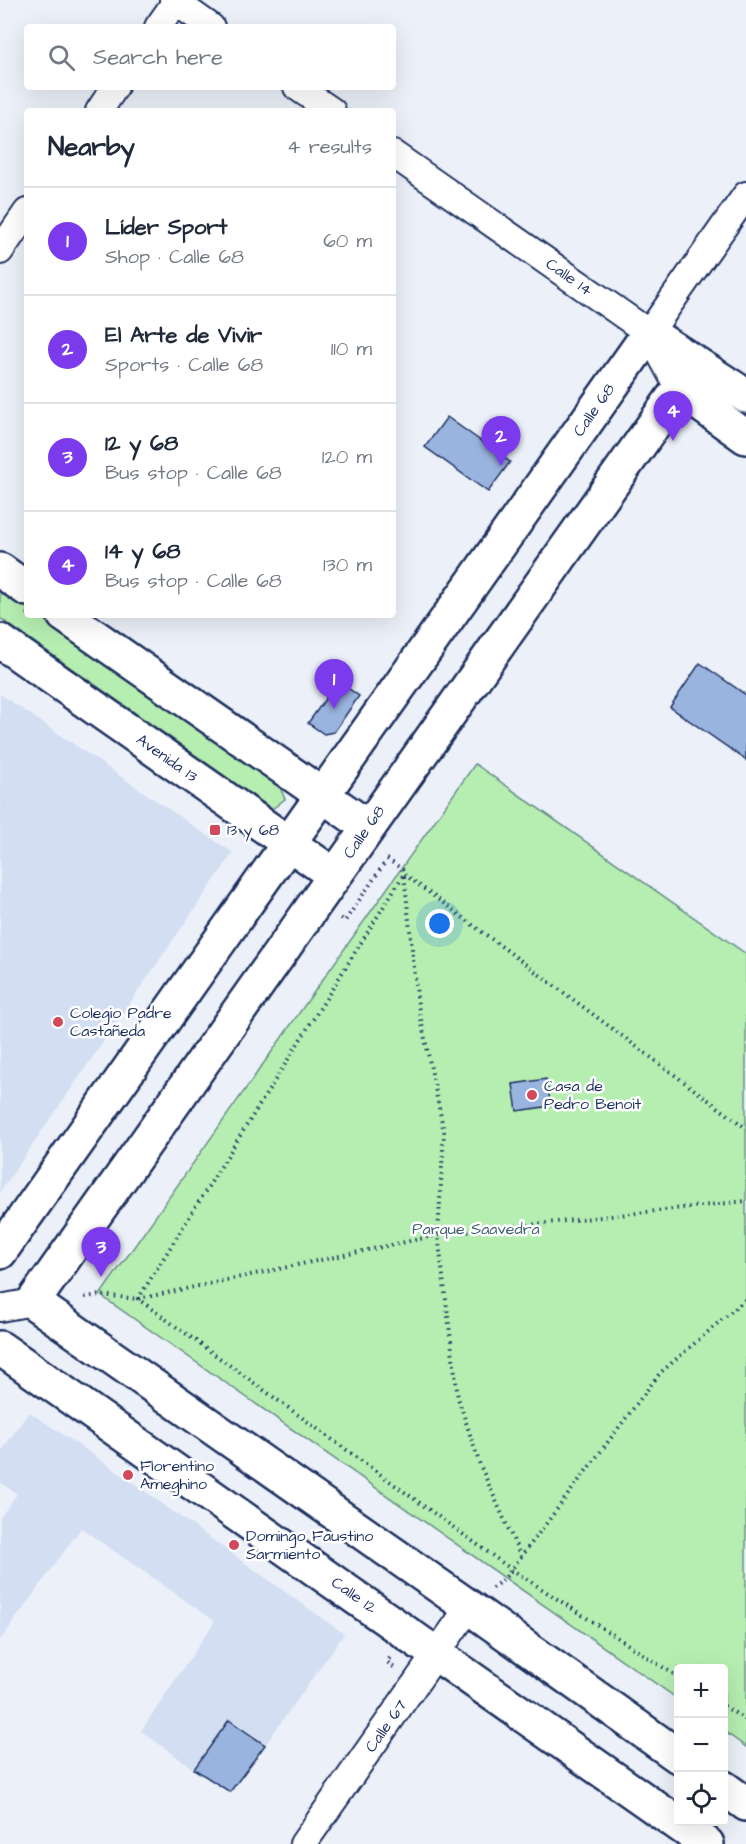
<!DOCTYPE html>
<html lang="en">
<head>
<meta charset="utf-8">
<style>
  body { margin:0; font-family:"Architects Daughter",sans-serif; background:#f2f2f3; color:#1f2937 }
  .controls { position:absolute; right:18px; bottom:18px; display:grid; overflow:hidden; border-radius:6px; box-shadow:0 6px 24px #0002 }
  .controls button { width:54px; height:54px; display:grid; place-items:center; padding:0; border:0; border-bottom:2px solid #e0e1e3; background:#fff; color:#1f2937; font:30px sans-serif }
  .you { position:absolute; left:440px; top:924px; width:21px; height:21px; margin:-15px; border:4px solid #fff; border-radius:50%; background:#1a73e8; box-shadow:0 0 0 9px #1a73e833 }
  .badge { display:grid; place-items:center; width:39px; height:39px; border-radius:50%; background:#7c3aed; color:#fff; font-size:20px; font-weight:700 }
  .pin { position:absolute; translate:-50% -50px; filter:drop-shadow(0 2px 3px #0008) }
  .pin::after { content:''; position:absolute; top:32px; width:21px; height:18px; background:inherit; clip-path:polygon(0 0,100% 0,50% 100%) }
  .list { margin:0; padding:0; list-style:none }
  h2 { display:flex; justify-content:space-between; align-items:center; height:78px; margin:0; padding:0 24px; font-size:26px }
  h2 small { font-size:20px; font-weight:400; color:#747a83 }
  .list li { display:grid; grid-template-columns:39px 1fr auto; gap:18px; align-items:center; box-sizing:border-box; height:108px; padding:0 24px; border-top:2px solid #e0e1e3 }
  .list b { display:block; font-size:22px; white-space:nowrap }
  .list p { margin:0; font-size:20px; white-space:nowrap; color:#747a83 }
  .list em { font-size:20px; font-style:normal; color:#747a83 }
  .icon { flex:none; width:33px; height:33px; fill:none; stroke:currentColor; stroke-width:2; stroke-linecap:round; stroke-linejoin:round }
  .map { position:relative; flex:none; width:746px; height:1844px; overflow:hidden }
  .search { position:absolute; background:#fff; box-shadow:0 6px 24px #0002; left:24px; top:24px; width:372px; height:66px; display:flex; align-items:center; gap:15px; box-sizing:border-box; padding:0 21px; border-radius:6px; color:#747a83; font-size:22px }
  .panel { position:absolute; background:#fff; box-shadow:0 6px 24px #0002; left:24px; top:108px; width:372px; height:510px; border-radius:6px }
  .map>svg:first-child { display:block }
</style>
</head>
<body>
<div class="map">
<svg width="746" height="1844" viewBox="0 0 746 1844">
  <rect width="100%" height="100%" fill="#ebf0f9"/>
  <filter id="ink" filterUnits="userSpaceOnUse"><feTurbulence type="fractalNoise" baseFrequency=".0167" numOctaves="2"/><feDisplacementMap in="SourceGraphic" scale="12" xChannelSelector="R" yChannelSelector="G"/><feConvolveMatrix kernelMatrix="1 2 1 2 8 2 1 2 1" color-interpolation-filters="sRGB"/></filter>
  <g filter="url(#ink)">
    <path fill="#d3def2" d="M0 694 233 853 0 1192Z
      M29 1412 98 1458 344 1634 265 1745 229 1720 194 1769 141 1731 215 1621 81 1528 1 1639 0 1638V1518L17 1494 0 1482V1453Z"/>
    <path fill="#b6eeb1" stroke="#688e88" stroke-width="1.5" d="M0 585 27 604V615H42L276 778 285 799 272 809 0 618Z
      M475 764 746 954V1747L724 1731V1668H678V1699L100 1295Z"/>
    <path fill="#9ab4e0" stroke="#1b2f5e" stroke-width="1.5" d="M447 417 510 462 488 492 425 447Z
      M700 663 746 695V760L670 707Z
      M338 681 359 696 334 732 324 734 308 723Z
      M546 1079 551 1106 517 1111 513 1084Z
      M229 1720 265 1745 230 1792 194 1769Z"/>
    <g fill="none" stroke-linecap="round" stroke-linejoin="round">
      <g stroke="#1b2f5e" stroke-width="30">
        <path id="minor" d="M173 0 211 27
          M158 27 177 0
          M297 87 332 111
          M99 111 115 87
          M393 154 649 333 679 389
          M0 251 27 212
          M649 333 746 195
          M0 1308 33 1302
          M303 1844 469 1607"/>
      </g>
      <g stroke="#1b2f5e" stroke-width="38">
        <path id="secondary" d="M0 570 27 589
          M64 615 368 827
          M0 641 334 875
          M0 1252 649 333 746 396
          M0 1348 707 1844
          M678 1756 469 1607 33 1302 679 389 746 437
          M724 1788 746 1804"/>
      </g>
      <path stroke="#1b2f5e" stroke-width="4" stroke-dasharray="1.5 4.5" stroke-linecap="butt" d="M387 859 402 869 404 874 746 1128
        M341 918 345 921 384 864
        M85 1297 100 1295 138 1299 438 1235 746 1201
        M521 1557 480 1465 458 1398 438 1235 444 1132 418 1005 404 874 138 1299 511 1569 678 1677
        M492 1588 505 1578 660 1373 746 1299
        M390 1658 387 1662 396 1669
        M724 1706 746 1720"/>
      <use href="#minor" stroke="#fff" stroke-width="26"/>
      <use href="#secondary" stroke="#fff" stroke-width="33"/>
    </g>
  </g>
  <g fill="#d1495b" stroke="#fff" stroke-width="2">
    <rect x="209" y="824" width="12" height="12" rx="3"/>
    <circle cx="58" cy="1022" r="6"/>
    <circle cx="532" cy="1095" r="6"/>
    <circle cx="128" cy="1475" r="6"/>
    <circle cx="234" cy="1545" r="6"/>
  </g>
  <g text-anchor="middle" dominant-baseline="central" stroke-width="5" stroke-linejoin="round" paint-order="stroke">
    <g font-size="16" fill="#1b2f5e" stroke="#fff">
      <text transform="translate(569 277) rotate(35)">Calle 14</text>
      <text transform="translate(594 410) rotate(-55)">Calle 68</text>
      <text transform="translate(167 758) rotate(35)">Avenida 13</text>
      <text transform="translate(364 832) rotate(-55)">Calle 68</text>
      <text transform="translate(354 1595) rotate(35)">Calle 12</text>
      <text transform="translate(386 1726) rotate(-55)">Calle 67</text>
    </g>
    <g font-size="16" fill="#1b2f5e" stroke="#fff" text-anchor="start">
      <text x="227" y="830">13 y 68</text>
      <text x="70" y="1013">Colegio Padre<tspan x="70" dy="18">Castañeda</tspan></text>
      <text x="544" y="1086">Casa de<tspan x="544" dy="18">Pedro Benoit</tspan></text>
      <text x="140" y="1466">Florentino<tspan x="140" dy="18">Ameghino</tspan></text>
      <text x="246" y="1536">Domingo Faustino<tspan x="246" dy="18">Sarmiento</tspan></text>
    </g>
    <g font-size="16" fill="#425f73" stroke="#fff">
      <text x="476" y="1229">Parque Saavedra</text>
    </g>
  </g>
</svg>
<div class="controls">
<button>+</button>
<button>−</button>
<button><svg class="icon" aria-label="locate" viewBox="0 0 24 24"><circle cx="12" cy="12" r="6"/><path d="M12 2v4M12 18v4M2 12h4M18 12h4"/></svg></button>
</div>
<div class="you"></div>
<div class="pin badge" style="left:334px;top:709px">1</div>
<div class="pin badge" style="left:501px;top:466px">2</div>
<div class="pin badge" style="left:101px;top:1277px">3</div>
<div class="pin badge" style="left:673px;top:441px">4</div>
<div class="search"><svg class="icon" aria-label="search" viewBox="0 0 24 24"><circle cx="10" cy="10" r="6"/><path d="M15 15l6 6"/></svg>Search here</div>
<section class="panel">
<h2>Nearby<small>4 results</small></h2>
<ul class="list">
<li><span class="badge">1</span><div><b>Líder Sport</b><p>Shop · Calle 68</p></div><em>60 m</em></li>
<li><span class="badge">2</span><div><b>El Arte de Vivir</b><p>Sports · Calle 68</p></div><em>110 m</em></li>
<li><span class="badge">3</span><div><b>12 y 68</b><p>Bus stop · Calle 68</p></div><em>120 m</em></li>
<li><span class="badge">4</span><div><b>14 y 68</b><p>Bus stop · Calle 68</p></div><em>130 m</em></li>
</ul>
</section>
</div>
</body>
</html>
